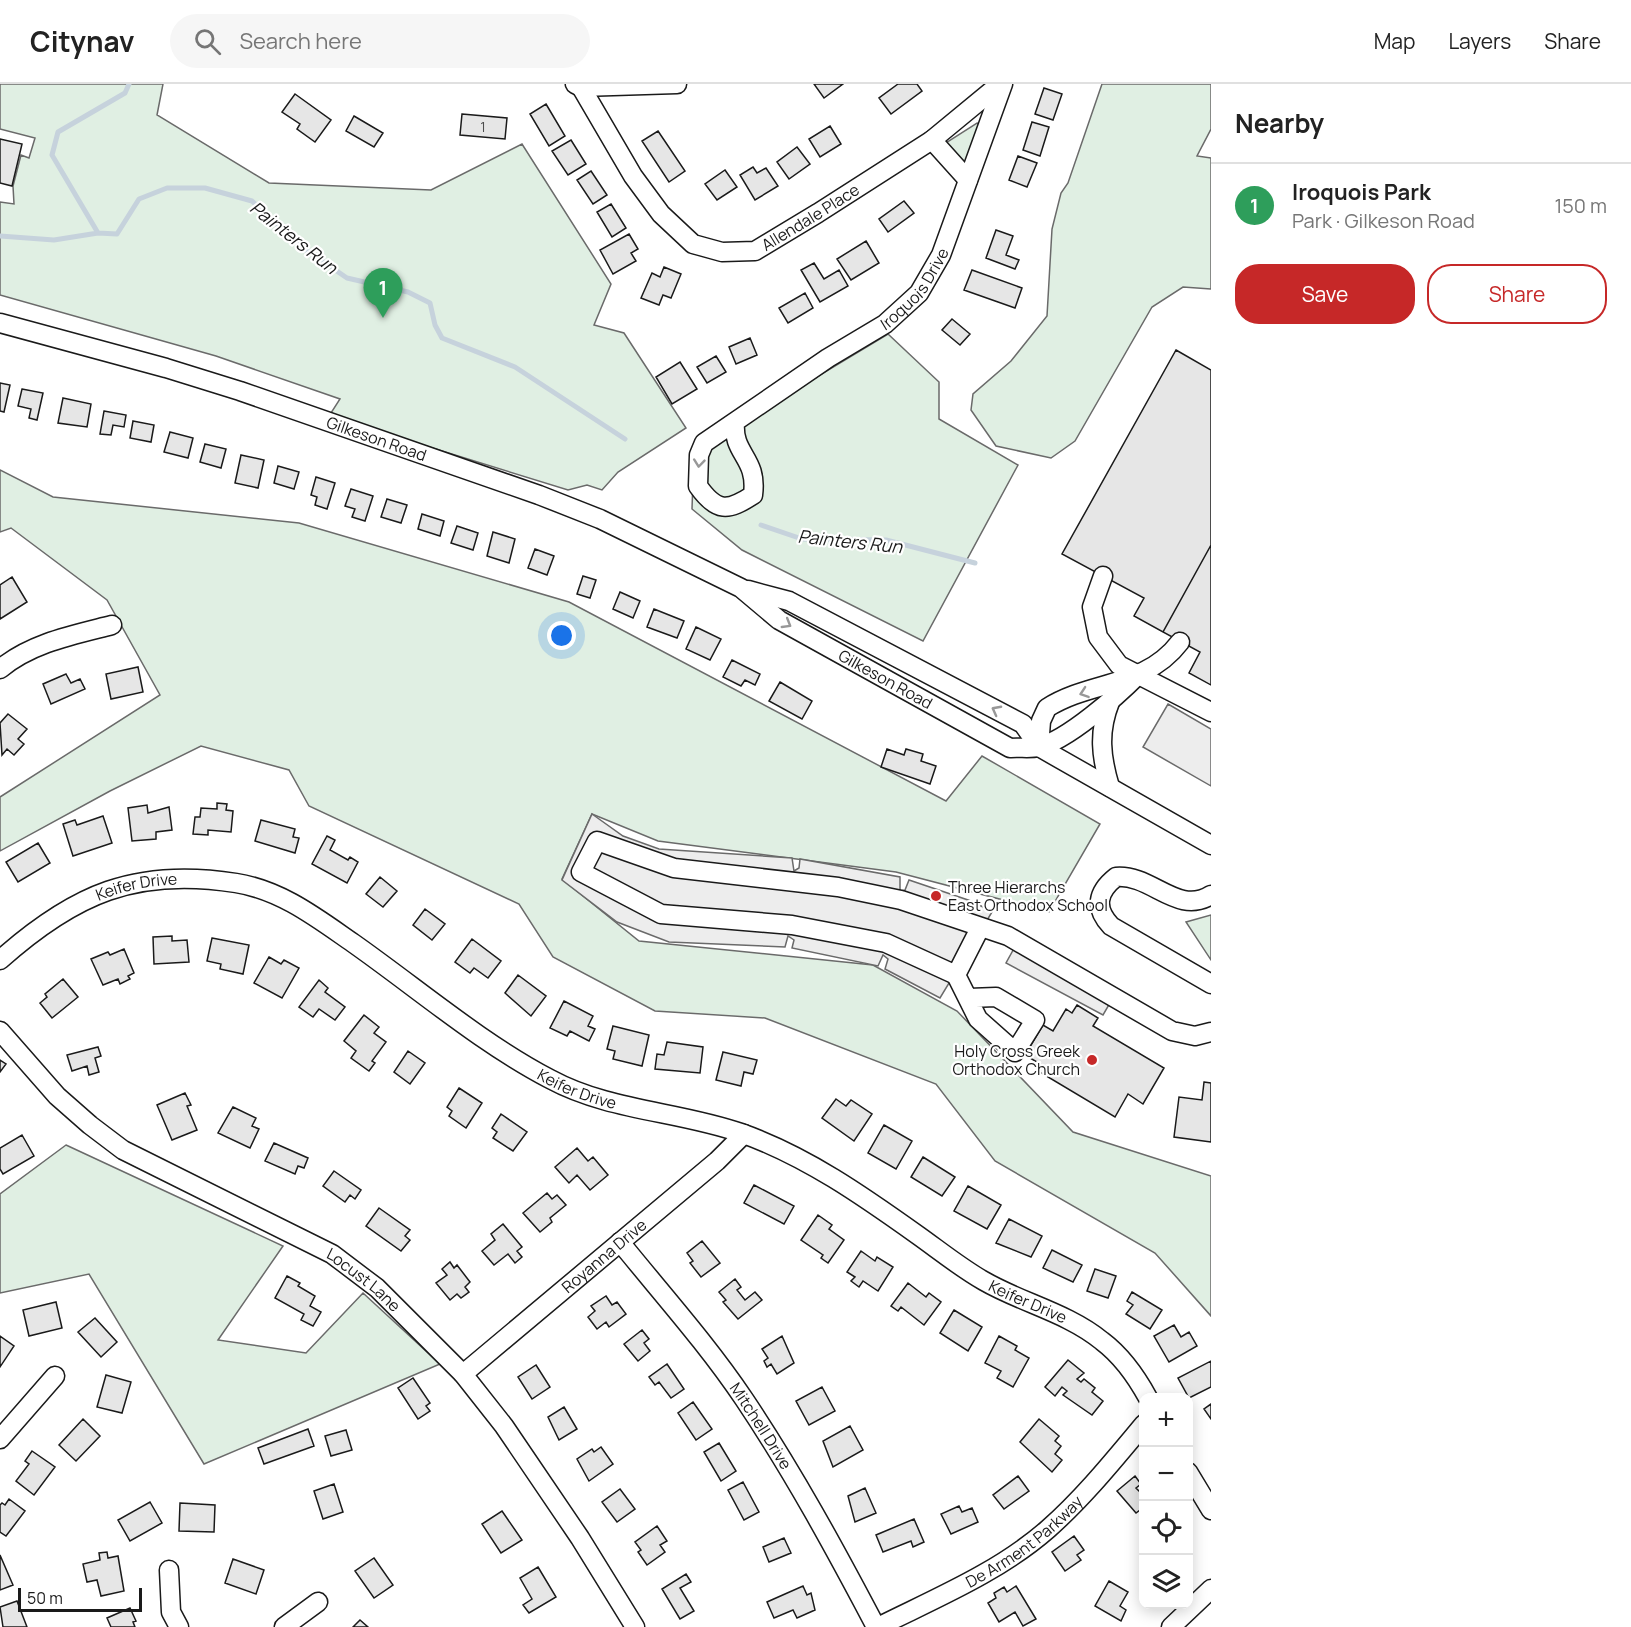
<!DOCTYPE html>
<html lang="en">
<head>
<meta charset="utf-8">
<style>
  body { margin:0; font-family:Manrope,sans-serif; background:#f6f6f6; color:#222 }
  .controls { position:absolute; right:18px; bottom:18px; display:grid; overflow:hidden; border-radius:12px; box-shadow:0 3px 15px #0003 }
  .controls button { width:54px; height:54px; display:grid; place-items:center; padding:0; border:0; border-bottom:2px solid #e0e0e0; background:#fff; color:#222; font:30px sans-serif }
  .scale { position:absolute; left:18px; bottom:15px; width:124px; box-sizing:border-box; padding-left:6px; border:3px solid #1a1a1a; border-top:0; font-size:16px; line-height:21px; white-space:nowrap; color:#1a1a1a; -webkit-text-stroke:4px #fff; paint-order:stroke }
  .you { position:absolute; left:562px; top:552px; width:21px; height:21px; margin:-15px; border:4px solid #fff; border-radius:50%; background:#1a73e8; box-shadow:0 0 0 9px #1a73e833 }
  .badge { display:grid; place-items:center; width:39px; height:39px; border-radius:50%; background:#c62828; color:#fff; font-size:20px; font-weight:700 }
  .pin { position:absolute; translate:-50% -50px; filter:drop-shadow(0 2px 3px #0008) }
  .pin::after { content:''; position:absolute; top:32px; width:21px; height:18px; background:inherit; clip-path:polygon(0 0,100% 0,50% 100%) }
  .list { margin:0; padding:0; list-style:none }
  h2 { display:flex; justify-content:space-between; align-items:center; height:78px; margin:0; padding:0 24px; font-size:26px }
  h2 small { font-size:20px; font-weight:400; color:#767676 }
  .list li { display:grid; grid-template-columns:39px 1fr auto; gap:18px; align-items:center; box-sizing:border-box; height:84px; padding:0 24px; border-top:2px solid #e0e0e0 }
  .list b { display:block; font-size:22px; white-space:nowrap }
  .list p { margin:0; font-size:20px; white-space:nowrap; color:#767676 }
  .list em { font-size:20px; font-style:normal; color:#767676 }
  .actions { display:flex; gap:12px; padding:18px 24px }
  .actions a { flex:1; padding:14px 0; border:2px solid #c62828; border-radius:24px; text-align:center; font-size:21px; color:#c62828 }
  .actions .main { background:#c62828; color:#fff }
  .icon { flex:none; width:33px; height:33px; fill:none; stroke:currentColor; stroke-width:2; stroke-linecap:round; stroke-linejoin:round }
  .map { position:relative; flex:none; width:1211px; height:1543px; overflow:hidden }
  header { display:flex; align-items:center; gap:36px; box-sizing:border-box; height:84px; padding:0 30px; background:#fff; border-bottom:2px solid #e0e0e0 }
  header strong { font-size:28px }
  nav { display:flex; gap:33px; margin-inline-start:auto; font-size:21px }
  .search { width:420px; height:54px; background:#f6f6f6; display:flex; align-items:center; gap:15px; box-sizing:border-box; padding:0 21px; border-radius:33px; color:#767676; font-size:22px }
  main { display:flex }
  aside { flex:1; background:#fff }
  .map>svg:first-child { display:block }
</style>
</head>
<body>
<header>
<strong>Citynav</strong>
<div class="search"><svg class="icon" aria-label="search" viewBox="0 0 24 24"><circle cx="10" cy="10" r="6"/><path d="M15 15l6 6"/></svg>Search here</div>
<nav><a>Map</a><a>Layers</a><a>Share</a></nav>
</header>
<main>
<div class="map">
<svg width="1211" height="1543" viewBox="0 0 1211 1543">
  <rect width="100%" height="100%" fill="#fff"/>
  <path fill="#e0efe3" stroke="#6a6a6a" stroke-width="1.5" d="M0 0H163L157 31 269 99 431 106 522 60 611 200 594 241 624 249 686 344 618 388 602 406 587 401 568 406 329 332 340 315 216 272 0 211V118L14 120 13 102 21 71 29 74 35 54 0 45Z
    M1102 0H1211V45L1197 72 1211 74V205L1183 203 1152 223 1075 357 1051 374 996 362 971 326 973 310 1011 277 1047 232 1052 145 1061 109 1068 99Z
    M977 39 979 40 966 78H963L944 60Z
    M888 250 939 298V335L1018 381 923 557 742 466 692 425 694 367Z
    M0 386 53 413 299 439 569 518 946 717 982 672 1100 740 1049 828 896 788 658 757 592 730 562 795 639 857 873 881 957 927 1073 1048 1211 1092V1232L1155 1169 995 1077 936 1000 765 934 655 927 553 873 519 820 309 722 289 686 201 662 110 707 0 767V713L160 611 107 516 11 444 0 448Z
    M1211 831V876L1186 838Z
    M66 1061 283 1162 218 1256 306 1269 363 1209 440 1280 204 1380 89 1190 0 1209V1110Z"/>
  <path fill="#ededed" stroke="#6a6a6a" stroke-width="1.5" d="M1168 620 1211 645V702L1143 663Z
    M592 730 623 752 659 765 792 774 794 787 799 784 800 775 900 793V807L905 806 909 796 974 818 992 828 940 914 885 885 888 875 883 871 878 882 792 864 794 856 788 852 785 863 669 858 617 838 562 796Z
    M1022 850 1117 907 1103 931 1006 879Z"/>
  <g fill="none" stroke-linecap="round" stroke-linejoin="round">
    <path stroke="#c6d2dc" stroke-width="5" d="M98 149 52 71 58 48 125 9 129 0
      M0 152 54 156 98 149 117 150 139 115 167 104H205L252 117 300 162 347 194 408 208 430 219 435 241 442 254 515 283 625 355
      M761 441 802 455 886 456 975 479"/>
  </g>
  <path fill="#e6e6e6" stroke="#1a1a1a" stroke-width="1.5" d="M814 0H843L824 14Z
    M898 0H917L922 7 891 30 879 14Z
    M1044 4 1062 10 1053 36 1035 30Z
    M295 10 331 36 315 58 297 45 300 40 282 28Z
    M546 20 565 52 549 62 530 30Z
    M462 30 507 34 505 55 460 51Z
    M354 32 383 49 374 63 346 47Z
    M1032 38 1049 43 1040 72 1023 66Z
    M830 42 841 60 820 73 809 55Z
    M658 47 685 87 669 98 642 57Z
    M0 55 22 60 12 102 0 99Z
    M571 56 586 80 568 91 552 67Z
    M797 63 810 80 789 95 777 78Z
    M1018 72 1037 79 1027 103 1009 96Z
    M753 83 757 89 766 84 778 102 755 116 740 91Z
    M725 86 737 103 717 116 705 100Z
    M591 87 607 111 593 120 577 96Z
    M904 117 914 129 888 148 879 135Z
    M611 120 626 144 612 153 597 128Z
    M996 146 1013 152 1006 171 1019 176 1015 185 986 174Z
    M629 150 638 165 631 169 636 177 613 190 600 166Z
    M866 157 879 179 851 196 837 175Z
    M814 179 824 195 839 186 848 202 820 218 801 186Z
    M664 183 681 190 671 214 663 211 659 221 641 214 652 189 660 193Z
    M972 186 1022 204 1015 224 964 206Z
    M805 209 813 224 788 239 779 224Z
    M952 235 970 250 960 261 942 246Z
    M750 254 757 271 736 280 729 263Z
    M1176 266 1211 286V461L1163 548 1134 532 1144 514 1062 470Z
    M716 272 726 288 707 299 697 283Z
    M680 278 697 305 672 320 656 293Z
    M0 299 10 301 4 328 0 327Z
    M22 305 43 309 37 336 29 334 31 325 18 322Z
    M63 314 91 320 87 343 58 339Z
    M104 327 126 331 124 343 113 341 111 351 100 350Z
    M133 337 154 341 151 358 130 354Z
    M170 348 193 354 188 374 164 368Z
    M205 360 226 365 221 384 200 378Z
    M241 371 264 376 258 404 235 399Z
    M278 382 299 388 294 405 274 399Z
    M316 393 335 399 327 425 315 421 317 413 311 411Z
    M351 405 373 412 365 437 352 433 355 425 345 422Z
    M387 415 407 421 401 439 381 433Z
    M422 430 444 437 440 452 418 445Z
    M457 442 478 449 473 466 451 459Z
    M493 448 515 455 509 479 487 472Z
    M1211 461V601L1189 589 1200 568 1163 548Z
    M535 465 554 472 547 491 528 484Z
    M583 492 596 496 590 514 577 510Z
    M12 493 27 518 0 535V501Z
    M620 508 640 517 633 534 613 525Z
    M654 525 684 537 677 554 647 543Z
    M696 543 721 555 710 576 686 565Z
    M732 576 760 590 755 601 745 596 741 602 723 593Z
    M138 583 143 608 111 615 106 590Z
    M66 590 71 599 80 595 85 605 51 620 43 600Z
    M780 598 812 617 802 635 769 617Z
    M8 630 27 645 18 655 24 660 14 671 7 665 2 671 0 639Z
    M887 665 904 671 906 665 923 670 921 677 936 682 930 700 881 683Z
    M217 719 227 720 226 726 233 727 231 748 208 746V751L193 750 195 733H200L201 724 217 725Z
    M147 721 148 729 169 723 172 746 156 748V755L132 757 128 724Z
    M103 732 112 759 73 772 63 740 75 736 77 741Z
    M261 736 295 745 293 753 299 754 295 769 255 757Z
    M327 752 335 756 330 766 348 776 350 773 358 778 347 799 312 780Z
    M38 759 50 779 18 798 6 778Z
    M380 793 397 807 383 823 366 810Z
    M425 825 445 840 432 856 413 841Z
    M172 852V857L187 856 189 878 154 880 153 853Z
    M212 854 249 861 243 890 220 885 221 880 207 877Z
    M472 855 501 877 488 894 474 884 470 889 455 878Z
    M124 865 134 889 128 892 130 895 120 900 118 895 103 901 91 875 108 868 110 871Z
    M269 873 281 880 284 876 299 884 282 914 254 899Z
    M518 891 546 912 531 932 505 909Z
    M63 895 78 913 52 934 40 919 47 913 45 910Z
    M319 896 328 904 325 908 345 923 335 936 319 925 313 933 299 923Z
    M564 917 593 932 588 942 595 945 589 957 570 947 567 952 550 944Z
    M1077 921 1098 934 1093 942 1164 984 1143 1020 1128 1010 1115 1033 1038 987 1042 981 1025 971 1043 941 1053 947 1066 925 1072 929Z
    M364 931 379 943 374 949 386 958 372 977 375 979 369 987 351 974 356 967 344 957Z
    M613 942 649 951 642 982 613 975 615 967 607 965Z
    M667 958 703 963 700 989 655 985 657 970 664 971Z
    M98 963 101 972 95 974 99 988 89 991 87 982 72 987 67 971Z
    M408 967 425 979 410 1000 394 988Z
    M723 968 757 976 753 990 744 988 741 1002 716 996Z
    M0 976 6 980 0 988Z
    M1204 998 1211 999V1058L1174 1053 1179 1013 1202 1016Z
    M459 1004 482 1019 466 1044 449 1032 452 1027 447 1023Z
    M185 1009 191 1021 187 1022 197 1046 172 1056 157 1021Z
    M836 1015 846 1022 851 1016 872 1030 854 1057 822 1034Z
    M233 1023 256 1034 252 1042 259 1045 250 1064 218 1049Z
    M501 1030 527 1048 513 1067 493 1054 497 1048 492 1044Z
    M884 1041 912 1057 896 1085 868 1069Z
    M22 1051 34 1072 3 1090 0 1085V1064Z
    M274 1059 308 1074 304 1084 298 1082 295 1090 265 1077Z
    M577 1064 588 1077 593 1073 608 1091 590 1106 577 1091 569 1099 555 1083Z
    M923 1073 955 1093 942 1112 911 1093Z
    M334 1087 361 1106 355 1115 350 1111 345 1118 323 1102Z
    M754 1101 794 1122 784 1140 744 1119Z
    M968 1102 1001 1121 987 1145 954 1127Z
    M547 1109 552 1115 557 1111 566 1121 550 1134 552 1138 540 1148 523 1129Z
    M379 1124 410 1146 405 1152 410 1156 401 1167 366 1142Z
    M818 1131 832 1141 829 1145 844 1156 828 1179 821 1174 823 1171 801 1156Z
    M1009 1135 1042 1152 1031 1173 996 1159Z
    M503 1140 522 1163 517 1167 522 1173 515 1179 508 1170 494 1181 482 1167 495 1156 491 1150Z
    M702 1157 720 1179 701 1193 690 1179 693 1177 687 1169Z
    M1052 1166 1082 1181 1073 1198 1043 1184Z
    M861 1167 875 1177 877 1173 893 1183 878 1207 863 1197 859 1203 851 1197 855 1193 847 1188Z
    M450 1178 454 1184 457 1181 470 1198 465 1203 469 1208 461 1214 457 1210 450 1216 436 1199 447 1191 442 1185Z
    M1095 1185 1116 1192 1108 1214 1087 1207Z
    M287 1192 300 1199 298 1202 315 1212 310 1222 321 1228 313 1242 301 1236 304 1230 275 1214Z
    M735 1195 741 1203 737 1206 745 1216 755 1208 762 1216 738 1235 723 1218 726 1216 719 1208Z
    M908 1199 926 1213 929 1209 941 1218 924 1241 901 1223 898 1227 891 1222Z
    M1132 1208 1162 1226 1150 1245 1126 1230 1133 1221 1127 1217Z
    M606 1212 612 1221 617 1218 626 1230 609 1243 606 1238 597 1245 588 1233 595 1227 591 1222Z
    M56 1218 62 1244 29 1252 23 1226Z
    M954 1226 982 1243 968 1267 940 1249Z
    M95 1234 117 1258 101 1273 78 1248Z
    M1174 1241 1181 1253 1189 1248 1197 1262 1169 1278 1154 1252Z
    M642 1246 649 1255 644 1259 650 1267 638 1277 624 1260Z
    M0 1252 14 1262 0 1283Z
    M782 1252 794 1279 777 1290 771 1280 767 1283 764 1277 768 1274 762 1265Z
    M999 1252 1017 1262 1015 1266 1029 1274 1013 1303 997 1294 1001 1287 985 1279Z
    M1068 1276 1084 1289 1077 1295 1081 1298 1084 1295 1095 1304 1092 1308 1103 1317 1092 1331 1063 1311 1067 1307 1062 1303 1055 1312 1045 1303Z
    M1211 1277V1303L1189 1314 1178 1294Z
    M667 1280 684 1305 671 1314 659 1298 655 1301 649 1293Z
    M536 1281 550 1303 532 1315 518 1293Z
    M106 1291 131 1298 122 1329 97 1323Z
    M413 1294 430 1319 426 1322 430 1327 418 1335 398 1304Z
    M822 1303 835 1327 809 1341 796 1317Z
    M693 1318 712 1345 696 1356 678 1329Z
    M1211 1320V1335L1204 1325Z
    M564 1323 577 1345 559 1356 548 1333Z
    M83 1335 100 1352 76 1377 59 1361Z
    M1039 1335 1059 1352 1055 1357 1061 1362 1055 1370 1062 1376 1052 1388 1020 1358Z
    M850 1342 863 1366 833 1383 823 1357Z
    M308 1345 314 1362 264 1380 258 1364Z
    M346 1346 352 1366 331 1372 325 1352Z
    M719 1359 736 1387 721 1397 704 1368Z
    M601 1363 613 1380 589 1397 577 1375 592 1365 594 1368Z
    M32 1367 55 1383 34 1411 16 1397 29 1380 25 1377Z
    M1018 1392 1029 1407 1004 1425 993 1411Z
    M1135 1392 1141 1400 1136 1404 1144 1412 1141 1417 1144 1423 1136 1429 1117 1407Z
    M743 1398 759 1428 744 1436 728 1406Z
    M334 1400 343 1428 323 1435 314 1407Z
    M865 1404 876 1429 855 1438 848 1412Z
    M620 1405 635 1425 617 1438 602 1418Z
    M9 1415 25 1427 6 1452 0 1448V1421L2 1419 5 1421Z
    M150 1418 162 1439 130 1457 118 1436Z
    M180 1419 215 1421 214 1448 179 1447Z
    M959 1422 962 1428 972 1424 978 1438 951 1450 941 1430Z
    M502 1427 522 1456 501 1469 482 1440Z
    M914 1435 924 1458 913 1463 911 1457 883 1468 876 1451Z
    M657 1442 667 1457 660 1461 665 1468 647 1481 638 1468 641 1466 635 1458Z
    M1074 1452 1084 1466 1077 1471 1081 1476 1065 1487 1052 1468Z
    M784 1454 791 1469 769 1478 763 1463Z
    M107 1468 108 1474 118 1472 124 1507 101 1512 97 1496 87 1498 83 1480 100 1476 99 1469Z
    M0 1471 13 1501 0 1506Z
    M374 1474 393 1501 374 1514 355 1487Z
    M233 1475 264 1486 256 1510 225 1499Z
    M538 1483 556 1513 529 1529 523 1521 532 1515 520 1494Z
    M686 1490 691 1498 680 1504 694 1527 680 1535 662 1505Z
    M1109 1497 1128 1508 1120 1522 1126 1526 1121 1537 1095 1522Z
    M803 1502 807 1511 811 1509 815 1526 797 1534 793 1526 774 1534 767 1518Z
    M1016 1502 1036 1535 1023 1542 1015 1528 999 1538 988 1519 996 1514 994 1509 1004 1503 1007 1508Z
    M17 1517 27 1543H3L0 1523Z
    M130 1524 136 1537 133 1538 135 1543H111L107 1534Z
    M360 1536 368 1543H353Z"/>
  <g fill="none" stroke-linecap="round" stroke-linejoin="round">
    <g stroke="#1a1a1a" stroke-width="21">
      <g id="minor">
        <path d="M575 0 581 3 677 0"/>
        <path id="s1" d="M581 3 633 92 661 130 693 160 722 168 755 167 818 129 932 56 1000 0"/>
        <path d="M932 56 968 96"/>
        <path id="s2" d="M0 239 166 284 240 307 539 411 600 435 741 504 779 536 1010 664C1019 663 1030 665 1038 663 1067 657 1118 611 1139 590"/>
        <path id="s3" d="M735 338C732 371 758 373 753 411 728 427 717 429 698 402L699 371 704 359 828 274 885 240 919 209 941 171 1003 0"/>
        <path d="M1103 492 1092 523 1098 553 1119 581 1211 628"/>
        <path d="M748 506 789 517 1023 640 1039 663 1211 761"/>
        <path d="M0 585C31 559 73 551 112 541"/>
        <path d="M1039 663 1041 637 1047 624C1091 596 1145 604 1180 558"/>
        <path d="M1110 703C1101 673 1098 648 1110 618"/>
        <path d="M1211 811C1177 832 1152 790 1116 793 1097 808 1094 824 1111 842L1211 900"/>
        <path id="s4" d="M0 876C74 810 136 783 236 799 281 806 317 834 353 859 417 904 481 959 550 995 609 1027 678 1027 741 1049 806 1072 863 1112 919 1152 940 1167 961 1184 984 1197 1022 1219 1068 1229 1102 1257 1122 1272 1136 1292 1148 1314"/>
        <path d="M956 891 886 859 792 841 661 830 581 788 597 757 674 784 838 803 901 816 1008 852 1172 947 1195 952 1211 948"/>
        <path d="M969 914 996 913 1035 936 1015 968 978 935 956 891 980 844"/>
        <path id="s5" d="M0 947 57 1012 90 1041 123 1066 332 1170 377 1204 463 1290 504 1342 580 1454 635 1543"/>
        <path id="s6" d="M620 1158C662 1210 707 1260 744 1315 793 1388 835 1465 876 1543"/>
        <path id="s7" d="M463 1290 717 1077 744 1050"/>
        <path d="M0 1355 55 1292"/>
        <path d="M1188 1388 1211 1426"/>
        <path d="M169 1486 171 1528 179 1543"/>
        <path d="M284 1543 318 1518"/>
        <path id="s8" d="M878 1543C936 1514 999 1488 1048 1445 1084 1413 1113 1377 1144 1340"/>
        <path d="M1171 1543 1211 1505"/>
      </g>
    </g>
    <use href="#minor" stroke="#fff" stroke-width="18"/>
  </g>
  <defs><path id="oneway-chevron" d="M-2-3.5L2.5 0L-2 3.5" fill="none" stroke-width="1.6" stroke-linecap="round" stroke-linejoin="round" transform="scale(1.5)"/></defs>
  <g stroke="#989898">
    <use href="#oneway-chevron" transform="translate(699 379) rotate(96)"/>
    <use href="#oneway-chevron" transform="translate(787 540) rotate(31)"/>
    <use href="#oneway-chevron" transform="translate(1084 609) rotate(161)"/>
    <use href="#oneway-chevron" transform="translate(996 626) rotate(-152)"/>
  </g>
  <g fill="#c62828" stroke="#fff" stroke-width="2">
    <circle cx="936" cy="812" r="6"/>
    <circle cx="1092" cy="976" r="6"/>
  </g>
  <g text-anchor="middle" dominant-baseline="central" stroke-width="4.5" stroke-linejoin="round" paint-order="stroke">
    <g font-size="14" fill="#4d4d4d">
      <text x="483" y="42">1</text>
    </g>
    <g font-size="16" fill="#1a1a1a" stroke="#fff">
      <text stroke="none"><textPath href="#s1" startOffset="322">Allendale Place</textPath></text>
      <text stroke="none"><textPath href="#s3" startOffset="450">Iroquois Drive</textPath></text>
      <text stroke="none"><textPath href="#s2" startOffset="394">Gilkeson Road</textPath></text>
      <text stroke="none"><textPath href="#s2" startOffset="960">Gilkeson Road</textPath></text>
      <text stroke="none"><textPath href="#s4" startOffset="158">Keifer Drive</textPath></text>
      <text stroke="none"><textPath href="#s4" startOffset="660">Keifer Drive</textPath></text>
      <text stroke="none"><textPath href="#s7" startOffset="184">Royanna Drive</textPath></text>
      <text stroke="none"><textPath href="#s5" startOffset="446">Locust Lane</textPath></text>
      <text stroke="none"><textPath href="#s4" startOffset="1164">Keifer Drive</textPath></text>
      <text stroke="none"><textPath href="#s6" startOffset="232">Mitchell Drive</textPath></text>
      <text stroke="none"><textPath href="#s8" startOffset="170">De Arment Parkway</textPath></text>
    </g>
    <g font-size="16" fill="#1a1a1a" stroke="#fff" text-anchor="start">
      <text x="948" y="803">Three Hierarchs<tspan x="948" dy="18">East Orthodox School</tspan></text>
      <text x="1080" y="967" text-anchor="end">Holy Cross Greek<tspan x="1080" dy="18">Orthodox Church</tspan></text>
    </g>
    <g font-size="18" font-style="italic" fill="#1a1a1a" stroke="#fff">
      <text transform="translate(294 153) rotate(38)">Painters Run</text>
      <text transform="translate(850 457) rotate(6)">Painters Run</text>
    </g>
  </g>
</svg>
<div class="controls">
<button>+</button>
<button>−</button>
<button><svg class="icon" aria-label="locate" viewBox="0 0 24 24"><circle cx="12" cy="12" r="6"/><path d="M12 2v4M12 18v4M2 12h4M18 12h4"/></svg></button>
<button><svg class="icon" aria-label="layers" viewBox="0 0 24 24"><path d="M12 4l9 5-9 5-9-5zM3 14l9 5 9-5"/></svg></button>
</div>
<div class="scale">50 m</div>
<div class="you"></div>
<div class="pin badge" style="left:383px;top:234px;background:#2e9e5b">1</div>
</div>
<aside>
<h2>Nearby<small></small></h2>
<ul class="list">
<li><span class="badge" style="background:#2e9e5b">1</span><div><b>Iroquois Park</b><p>Park · Gilkeson Road</p></div><em>150 m</em></li>
</ul>
<div class="actions"><a class="main">Save</a><a>Share</a></div>
</aside>
</main>
</body>
</html>
